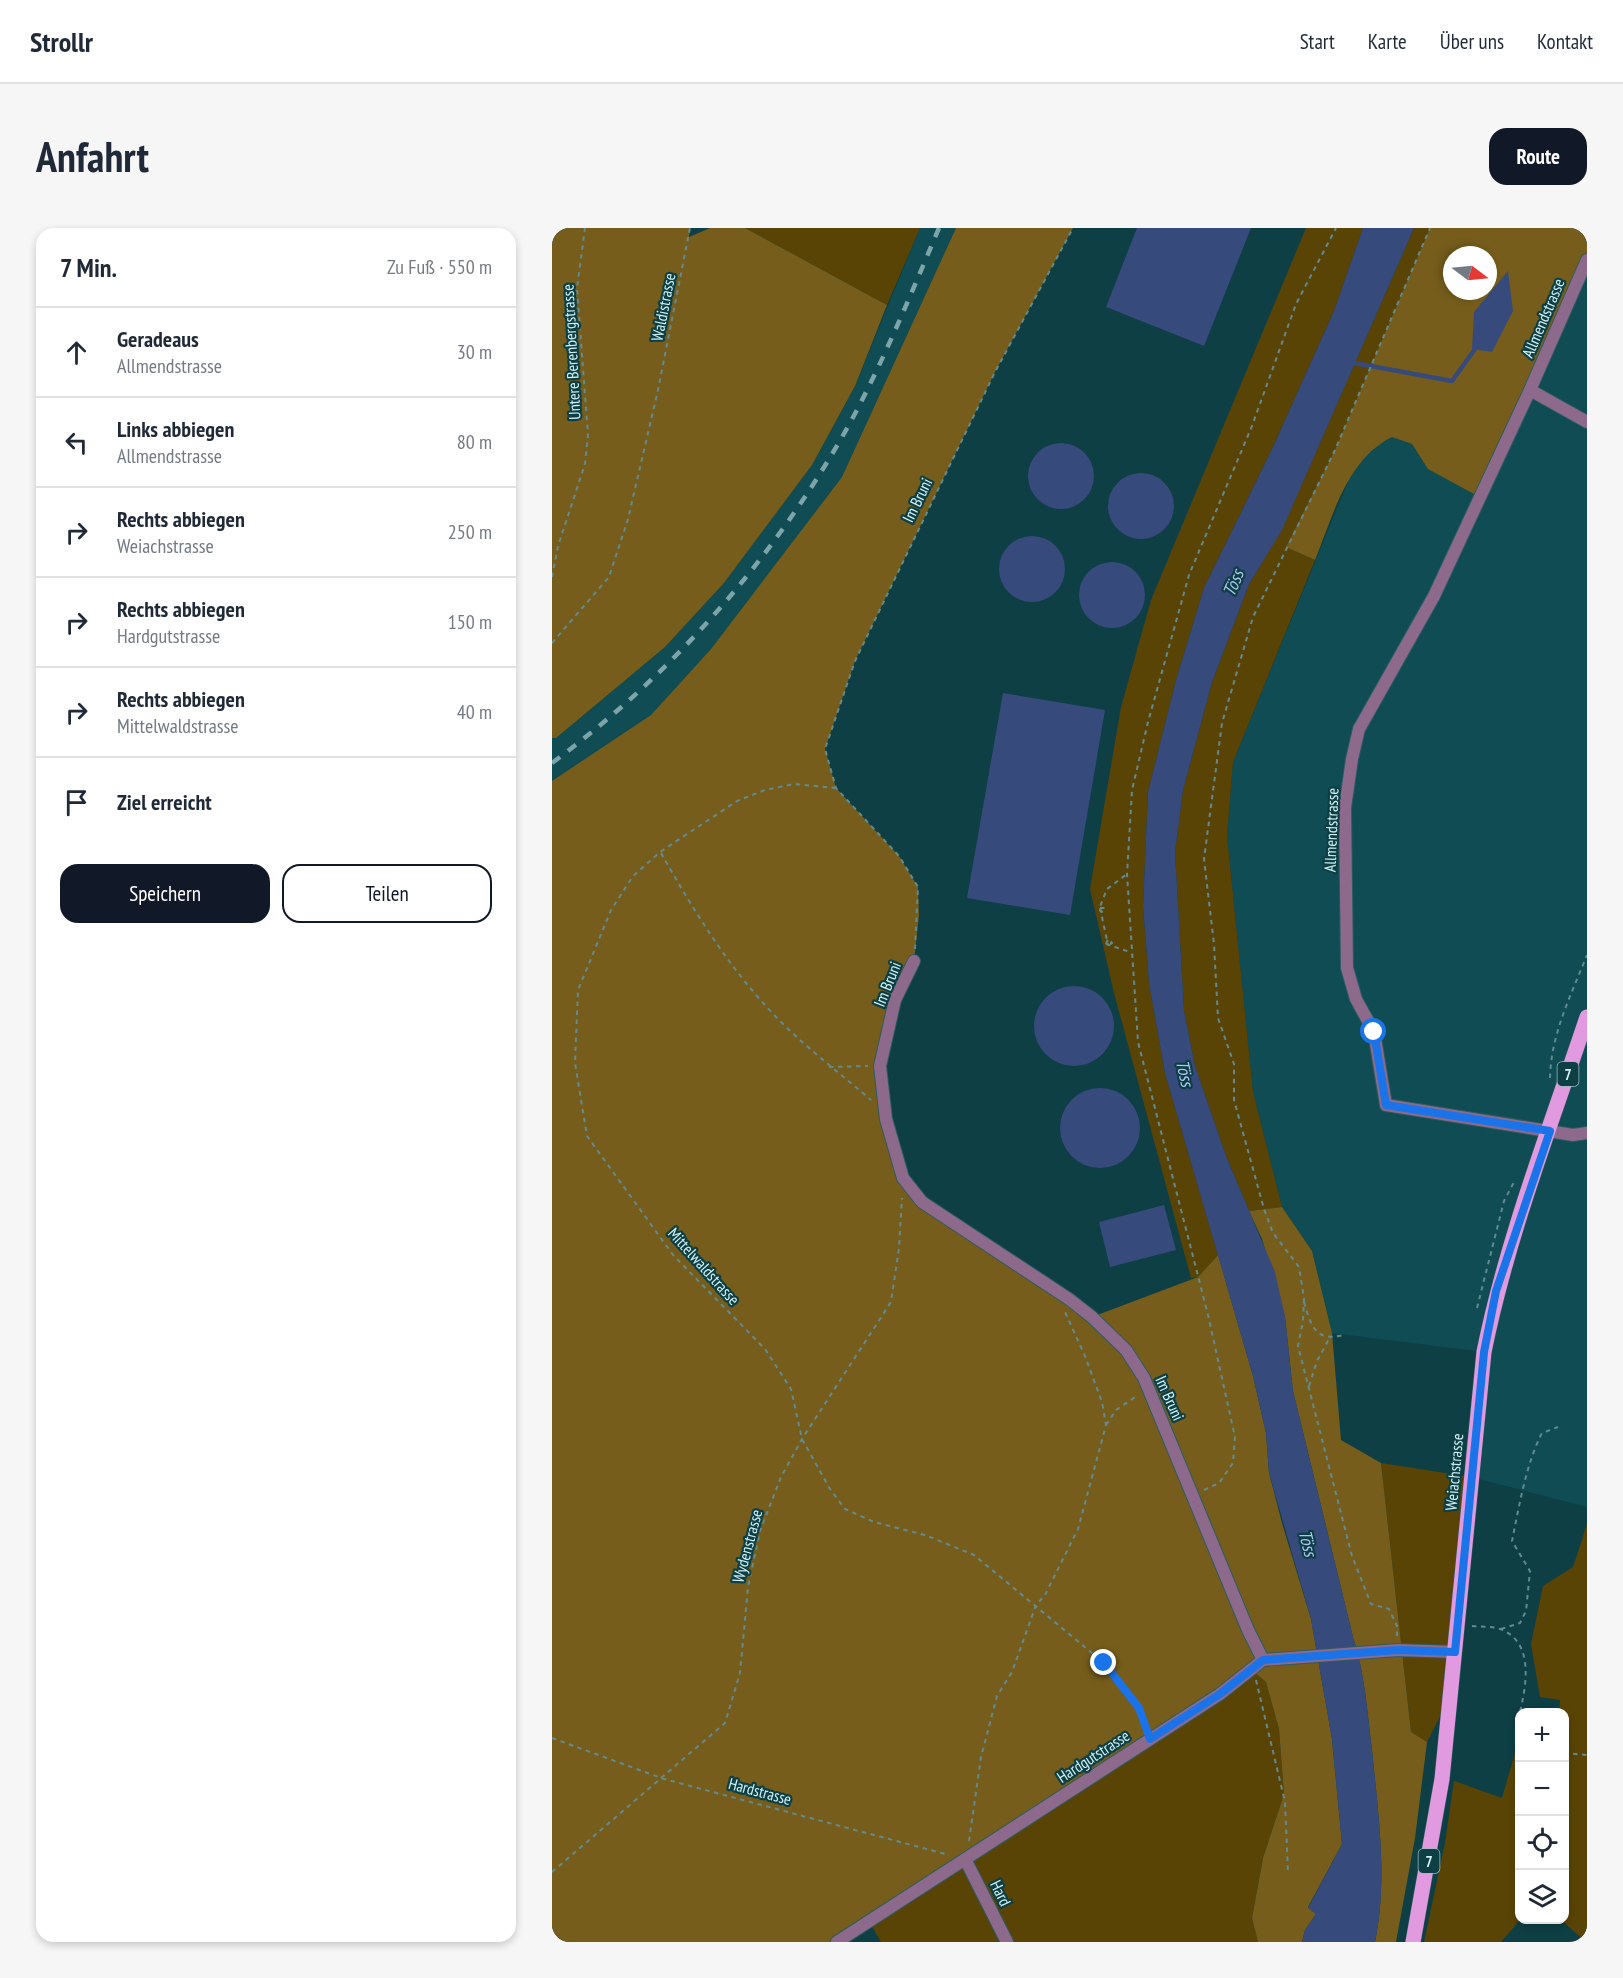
<!DOCTYPE html>
<html lang="de">
<head>
<meta charset="utf-8">
<style>
  body { margin:0; font-family:"PT Sans Narrow",sans-serif; background:#f6f6f7; color:#1f2937 }
  .controls { position:absolute; right:18px; bottom:18px; display:grid; overflow:hidden; border-radius:12px; box-shadow:0 3px 9px #0003 }
  .controls button { width:54px; height:54px; display:grid; place-items:center; padding:0; border:0; border-bottom:2px solid #e0e1e3; background:#fff; color:#1f2937; font:30px sans-serif }
  .compass { position:absolute; left:891px; top:18px; width:54px; height:54px; border-radius:50%; background:#fff; box-shadow:0 3px 9px #0003; rotate:106deg }
  .stop { position:absolute; width:18px; height:18px; margin:-14px; border:4px solid #1a73e8; border-radius:50%; background:#fff }
  .stop.end { background:#1a73e8; border-color:#fff; box-shadow:0 2px 6px #0008 }
  .list { margin:0; padding:0; list-style:none }
  h2 { display:flex; justify-content:space-between; align-items:center; height:78px; margin:0; padding:0 24px; font-size:26px }
  h2 small { font-size:20px; font-weight:400; color:#747a83 }
  .list li { display:grid; grid-template-columns:39px 1fr auto; gap:18px; align-items:center; box-sizing:border-box; height:90px; padding:0 24px; border-top:2px solid #e0e1e3 }
  .list b { display:block; font-size:22px; white-space:nowrap }
  .list p { margin:0; font-size:20px; white-space:nowrap; color:#747a83 }
  .list em { font-size:20px; font-style:normal; color:#747a83 }
  .actions { display:flex; gap:12px; padding:18px 24px }
  .actions a { flex:1; padding:14px 0; border:2px solid #111827; border-radius:18px; text-align:center; font-size:21px; color:#111827 }
  .actions .main { background:#111827; color:#fff }
  .icon { flex:none; width:33px; height:33px; fill:none; stroke:currentColor; stroke-width:2; stroke-linecap:round; stroke-linejoin:round }
  .map { position:relative; flex:none; width:1035px; height:1714px; overflow:hidden; border-radius:18px }
  header { display:flex; align-items:center; gap:36px; box-sizing:border-box; height:84px; padding:0 30px; background:#fff; border-bottom:2px solid #e0e1e3 }
  header strong { font-size:28px }
  nav { display:flex; gap:33px; margin-inline-start:auto; font-size:21px }
  .intro { display:flex; align-items:center; justify-content:space-between; box-sizing:border-box; height:144px; padding:0 36px }
  h1 { margin:0; font-size:42px }
  .button { padding:15px 27px; border-radius:18px; background:#111827; color:#fff; font-size:21px; font-weight:700 }
  main { display:flex; gap:36px; padding:0 36px }
  aside { flex:1; background:#fff; border-radius:18px; box-shadow:0 3px 9px #0003 }
  .map>svg:first-child { display:block }
</style>
</head>
<body>
<header>
<strong>Strollr</strong>
<nav><a>Start</a><a>Karte</a><a>Über uns</a><a>Kontakt</a></nav>
</header>
<div class="intro"><h1>Anfahrt</h1><a class="button">Route</a></div>
<main>
<aside>
<h2>7 Min.<small>Zu Fuß · 550 m</small></h2>
<ul class="list">
<li><svg class="icon" aria-label="ahead" viewBox="0 0 24 24"><path d="M12 20V5M6 11l6-6 6 6"/></svg><div><b>Geradeaus</b><p>Allmendstrasse</p></div><em>30 m</em></li>
<li><svg class="icon" aria-label="left" viewBox="0 0 24 24"><path d="M17 20v-9H6M10 6l-5 5 5 5"/></svg><div><b>Links abbiegen</b><p>Allmendstrasse</p></div><em>80 m</em></li>
<li><svg class="icon" aria-label="right" viewBox="0 0 24 24"><path d="M7 20v-9h11M14 6l5 5-5 5"/></svg><div><b>Rechts abbiegen</b><p>Weiachstrasse</p></div><em>250 m</em></li>
<li><svg class="icon" aria-label="right" viewBox="0 0 24 24"><path d="M7 20v-9h11M14 6l5 5-5 5"/></svg><div><b>Rechts abbiegen</b><p>Hardgutstrasse</p></div><em>150 m</em></li>
<li><svg class="icon" aria-label="right" viewBox="0 0 24 24"><path d="M7 20v-9h11M14 6l5 5-5 5"/></svg><div><b>Rechts abbiegen</b><p>Mittelwaldstrasse</p></div><em>40 m</em></li>
<li><svg class="icon" aria-label="arrive" viewBox="0 0 24 24"><path d="M6 21V4h12l-3 4 3 4H6"/></svg><div><b>Ziel erreicht</b></div></li>
</ul>
<div class="actions"><a class="main">Speichern</a><a>Teilen</a></div>
</aside>
<div class="map">
<svg width="1035" height="1714" viewBox="0 0 1035 1714">
  <rect width="100%" height="100%" fill="#0d3f45"/>
  <path fill="#0f4c53" d="M368 0H404L290 249 159 421 99 487 0 553V510H4L113 419 172 355 260 237 303 158Z
    M1035 44V1279L919 1249 932 1124 780 1105 760 1023 730 979 701 864 675 608 681 534 800 244 824 217 840 209 860 216 876 241Z"/>
  <path fill="#5a4405" d="M193 0H368L335 77Z
    M754 0H811L782 83 721 219 652 360 624 452 596 564 591 678 597 755 613 845 666 1027 646 1049 639 1050 562 765 538 661 569 479 599 372Z
    M862 0H878L783 222 734 319 763 332 681 534 675 608 701 864 730 979 697 983 674 928 643 838 632 783 623 624 631 562 660 454 697 356 730 301Z
    M829 1235 919 1249 899 1467 875 1514 859 1504Z
    M1035 1296V1714H1034L1009 1692H1012V1484H1007L1008 1472 988 1469 979 1416 991 1358 1021 1339Z
    M700 1441 714 1454 727 1501 732 1566 711 1630 700 1690 706 1714H329L317 1693Z
    M967 1511 968 1692 949 1714H872L893 1615 902 1553 950 1570Z"/>
  <path fill="#765d1c" fill-rule="evenodd" d="M0 0H138L137 9 158 0H193L335 77 303 158 260 237 172 355 113 419 4 510H0Z
    M404 0H521L443 144 303 433 273 521 284 560 347 628 366 659 367 687 362 733 343 772 328 838 351 950 369 974 540 1089 646 1049 666 1027 701 1148 714 1205 717 1245 730 1295 759 1391 780 1511 790 1616 756 1679 764 1686 753 1702 750 1714H706L700 1690 711 1630 732 1566 727 1501 714 1454 700 1442 285 1714H0V553L99 487 159 421 290 249Z
    M878 0H1035V32L978 162 922 266 876 241 860 216 840 209C795 231 781 288 763 332L734 319 783 222ZM900 27H936V63H900Z
    M730 979 760 1023 780 1105 789 1212 829 1235 859 1504 875 1514 863 1610 844 1714H823C836 1652 826 1584 820 1522 815 1483 813 1446 801 1409L741 1163 733 1089 710 1011 697 983Z"/>
  <path fill="#374a7c" d="M585 0H699L652 118 554 79Z
    M811 0H862L730 302 697 356 660 454 631 562 623 624 632 783 643 838 674 928 723 1044 733 1089 741 1163 801 1409C813 1446 815 1483 820 1522 826 1584 836 1652 823 1714H750L753 1702 764 1686 756 1680 790 1616 780 1511 759 1391 717 1245 714 1205 701 1148 613 845 597 755 591 678 596 564 624 452 652 360 721 219 782 83Z
    M956 43 961 83 940 124 920 121 922 84Z
    M476 248a33 33 0 1 1 66 0a33 33 0 1 1-66 0Z
    M556 278a33 33 0 1 1 66 0a33 33 0 1 1-66 0Z
    M447 341a33 33 0 1 1 66 0a33 33 0 1 1-66 0Z
    M527 367a33 33 0 1 1 66 0a33 33 0 1 1-66 0Z
    M451 465 553 482 518 687 415 670Z
    M482 798a40 40 0 1 1 80 0a40 40 0 1 1-80 0Z
    M508 900a40 40 0 1 1 80 0a40 40 0 1 1-80 0Z
    M612 977 624 1022 558 1039 547 994Z"/>
  <g fill="none" stroke-linecap="round" stroke-linejoin="round">
    <path stroke="#374a7c" stroke-width="4.5" d="M797 134 900 153 923 121"/>
    <g stroke="#2d5c61" stroke-width="14">
      <path id="street" d="M978 162 1035 32
        M1035 194 978 162 882 368 807 501 800 531 793 580 795 740 804 771 822 804 834 877 1021 907 1035 905
        M362 733 343 772 328 838 334 891 351 950 370 974 517 1071 540 1089 574 1122 592 1150 696 1402 711 1432
        M413 1631 455 1714
        M285 1714 668 1466 711 1432 846 1422 903 1424"/>
    </g>
    <g stroke="#2d5c61" stroke-width="16">
      <path id="primary" d="M861 1714 890 1551 932 1124C955 1010 998 900 1035 789"/>
    </g>
    <path stroke="#618b90" stroke-width="2" stroke-dasharray="4.5 4.5" stroke-linecap="butt" d="M0 349 6 318 33 236 36 207 25 60 33 0
      M0 415 57 349 76 291 106 162 138 0
      M284 560 242 556 213 562 185 573 108 624 81 648 59 682 26 762 23 835 35 908 121 1027 213 1121 239 1161 250 1211 278 1261 293 1281 322 1294 373 1307 422 1327 552 1435 587 1480 594 1499
      M109 625C139 678 172 732 213 777 245 813 283 841 319 872
      M548 680H553L550 684 547 681 555 661 575 646
      M554 716 578 724
      M554 716 556 711 560 715 558 716
      M363 721 366 659 347 628 284 560 273 521 303 433 443 144 521 0
      M277 839 316 838
      M998 850C999 806 1019 767 1035 727
      M752 1074C759 1099 764 1114 792 1107
      M925 1080 952 973 962 954
      M757 1158 765 1133 777 1111
      M554 1197 564 1182 586 1167
      M652 1262 667 1255 681 1235 683 1209 656 1087 586 814 575 646 580 562 596 494 637 347 700 198 744 76 784 0
      M920 1398C928 1399 940 1398 948 1401 983 1414 974 1458 968 1484
      M949 1401 968 1395 974 1383 978 1343 960 1313C967 1279 974 1236 990 1205L1006 1199
      M845 1408V1398L837 1381 819 1376 800 1328 746 1118 751 1093 752 1070 747 1039 721 1005 712 981 682 872V836L666 790 662 716 652 631 670 495 701 389 783 222 878 0
      M704 1452 733 1574 736 1644
      M968 1487V1505
      M0 1510 112 1551 397 1627
      M1012 1525 1035 1527
      M417 1613 429 1529 445 1468 460 1444 484 1377 493 1367 526 1301 554 1197 550 1174 533 1128 513 1084
      M0 1644 173 1495 188 1445 196 1359 208 1303 229 1249 250 1211 339 1074 347 1020 350 970"/>
    <use href="#street" stroke="#8d6a8c" stroke-width="12"/>
    <use href="#primary" stroke="#e199e0" stroke-width="15"/>
    <path stroke="#7ca4a9" stroke-width="4.5" stroke-dasharray="10 10" stroke-linecap="butt" d="M0 535C123 444 224 328 298 195 332 132 359 66 387 0"/>
    <path stroke="#618b90" stroke-width="2" stroke-dasharray="4.5 4.5" stroke-linecap="butt" d="M548 680 556 717"/>
  </g>
  <g fill="none" stroke-linecap="round" stroke-linejoin="round">
    <path stroke="#1a73e8" stroke-width="8" d="M552 1435 587 1480 598 1511 668 1466 711 1432 846 1422 903 1424 932 1124 944 1063 998 903 834 877 822 804"/>
  </g>
  <g text-anchor="middle" dominant-baseline="central" stroke-width="4.5" stroke-linejoin="round" paint-order="stroke">
    <g fill="#0d3f45" stroke="#98bcc1" stroke-width="1.5">
      <rect x="1005.5" y="834" width="21" height="24" rx="4.5"/>
      <rect x="866.5" y="1621" width="21" height="24" rx="4.5"/>
    </g>
    <g font-size="15" font-weight="bold" fill="#d3f2f6">
      <text x="1016" y="846">7</text>
      <text x="877" y="1633">7</text>
    </g>
    <g font-size="16" fill="#d3f2f6" stroke="#0d3f45">
      <text transform="translate(111 79) rotate(-79)">Waldistrasse</text>
      <text transform="translate(991 90) rotate(-67)">Allmendstrasse</text>
      <text transform="translate(19 124) rotate(-93)">Untere Berenbergstrasse</text>
      <text transform="translate(365 272) rotate(-64)">Im Bruni</text>
      <text transform="translate(779 602) rotate(-88)">Allmendstrasse</text>
      <text transform="translate(335 756) rotate(-68)">Im Bruni</text>
      <text transform="translate(152 1038) rotate(48)">Mittelwaldstrasse</text>
      <text transform="translate(618 1170) rotate(66)">Im Bruni</text>
      <text transform="translate(902 1244) rotate(-85)">Weiachstrasse</text>
      <text transform="translate(195 1318) rotate(-75)">Wydenstrasse</text>
      <text transform="translate(541 1528) rotate(-33)">Hardgutstrasse</text>
      <text transform="translate(208 1563) rotate(15)">Hardstrasse</text>
      <text transform="translate(449 1665) rotate(64)">Hard</text>
    </g>
    <g font-size="18" font-style="italic" fill="#b1c4f4" stroke="#0d3f45">
      <text transform="translate(681 355) rotate(-67)">Töss</text>
      <text transform="translate(633 845) rotate(77)">Töss</text>
      <text transform="translate(756 1315) rotate(76)">Töss</text>
    </g>
  </g>
</svg>
<div class="controls">
<button>+</button>
<button>−</button>
<button><svg class="icon" aria-label="locate" viewBox="0 0 24 24"><circle cx="12" cy="12" r="6"/><path d="M12 2v4M12 18v4M2 12h4M18 12h4"/></svg></button>
<button><svg class="icon" aria-label="layers" viewBox="0 0 24 24"><path d="M12 4l9 5-9 5-9-5zM3 14l9 5 9-5"/></svg></button>
</div>
<svg class="compass" viewBox="-18 -18 36 36"><path d="M0-13l5 13h-10z" fill="#e53935"/><path d="M0 13l5-13h-10z" fill="#747a83"/></svg>
<div class="stop" style="left:822px;top:804px"></div>
<div class="stop end" style="left:552px;top:1435px"></div>
</div>
</main>
</body>
</html>
